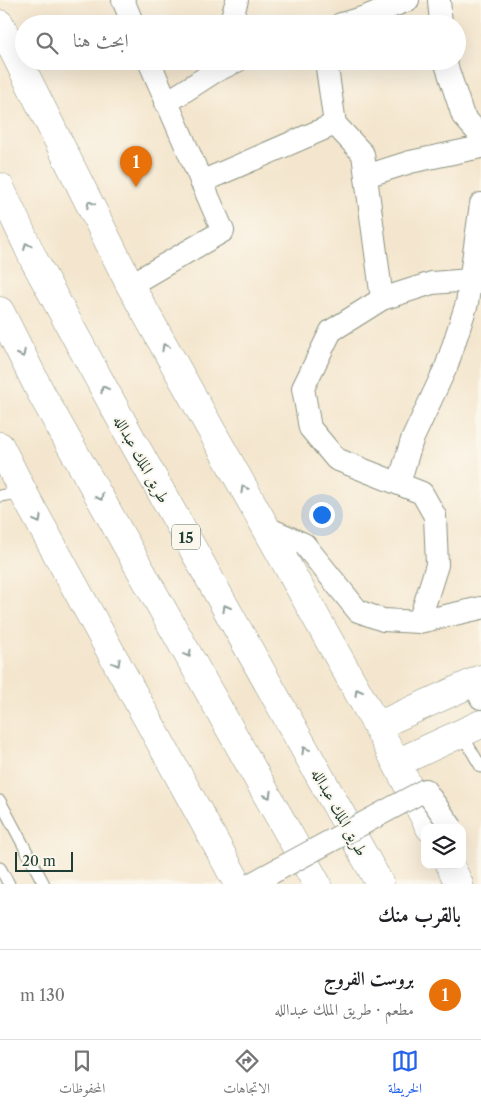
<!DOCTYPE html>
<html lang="ar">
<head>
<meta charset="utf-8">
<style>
  body { margin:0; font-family:"Libre Caslon Text",Amiri,serif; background:#f2f2f2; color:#202124; direction:rtl }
  .controls { position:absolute; right:15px; bottom:15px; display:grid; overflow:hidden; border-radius:10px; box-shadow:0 5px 20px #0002 }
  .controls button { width:45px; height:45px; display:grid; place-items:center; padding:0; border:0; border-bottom:1px solid #e0e0e0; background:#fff; color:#202124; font:25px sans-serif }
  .scale { position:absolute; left:15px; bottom:12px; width:58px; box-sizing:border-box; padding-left:5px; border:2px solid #1f3d34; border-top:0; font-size:14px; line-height:18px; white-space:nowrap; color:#1f3d34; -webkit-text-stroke:4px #fbf7ec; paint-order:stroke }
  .you { position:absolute; left:321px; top:514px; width:18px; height:18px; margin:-12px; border:4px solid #fff; border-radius:50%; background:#1a73e8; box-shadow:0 0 0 8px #1a73e833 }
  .badge { display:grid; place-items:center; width:32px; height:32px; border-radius:50%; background:#2563eb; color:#fff; font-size:16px; font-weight:700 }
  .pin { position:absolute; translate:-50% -41px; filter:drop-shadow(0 1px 2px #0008) }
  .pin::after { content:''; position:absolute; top:26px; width:18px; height:15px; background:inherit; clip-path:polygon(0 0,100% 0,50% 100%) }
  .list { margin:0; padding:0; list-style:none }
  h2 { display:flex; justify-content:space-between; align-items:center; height:65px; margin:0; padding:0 20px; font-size:21px }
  h2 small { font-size:16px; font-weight:400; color:#757577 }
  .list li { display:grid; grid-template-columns:32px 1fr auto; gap:15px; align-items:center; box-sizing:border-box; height:90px; padding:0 20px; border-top:1px solid #e0e0e0 }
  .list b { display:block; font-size:19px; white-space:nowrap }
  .list p { margin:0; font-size:16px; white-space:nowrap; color:#757577 }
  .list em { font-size:16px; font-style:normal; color:#757577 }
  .icon { flex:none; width:28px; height:28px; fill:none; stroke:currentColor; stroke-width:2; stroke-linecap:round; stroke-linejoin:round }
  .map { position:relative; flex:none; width:481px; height:884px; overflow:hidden; direction:ltr }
  .search { position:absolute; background:#fff; box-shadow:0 5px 20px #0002; left:15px; right:15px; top:15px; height:55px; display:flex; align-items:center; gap:12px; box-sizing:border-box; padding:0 18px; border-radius:28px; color:#757577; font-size:19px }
  .sheet { height:155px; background:#fff }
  nav { display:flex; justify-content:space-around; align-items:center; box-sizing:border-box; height:70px; border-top:1px solid #e0e0e0; background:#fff; font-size:14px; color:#757577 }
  nav a { display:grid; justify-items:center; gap:2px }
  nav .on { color:#2563eb }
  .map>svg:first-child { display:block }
</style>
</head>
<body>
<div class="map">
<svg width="481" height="884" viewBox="0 0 481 884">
  <rect width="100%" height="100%" fill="#fbf7ec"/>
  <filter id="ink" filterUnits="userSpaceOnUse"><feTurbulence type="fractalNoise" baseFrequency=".02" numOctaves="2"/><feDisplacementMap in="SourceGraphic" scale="10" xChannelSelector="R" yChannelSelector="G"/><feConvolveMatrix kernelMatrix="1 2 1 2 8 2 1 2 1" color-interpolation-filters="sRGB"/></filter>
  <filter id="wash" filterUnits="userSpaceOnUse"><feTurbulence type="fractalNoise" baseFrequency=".0096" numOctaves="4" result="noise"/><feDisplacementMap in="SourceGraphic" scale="20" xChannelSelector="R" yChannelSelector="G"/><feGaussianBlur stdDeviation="1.12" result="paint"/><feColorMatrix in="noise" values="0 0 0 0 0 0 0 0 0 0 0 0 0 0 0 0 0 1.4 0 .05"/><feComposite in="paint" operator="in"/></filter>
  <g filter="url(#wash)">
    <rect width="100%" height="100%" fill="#f4e6ce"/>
  </g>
  <g filter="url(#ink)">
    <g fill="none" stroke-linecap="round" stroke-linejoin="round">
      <g stroke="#8a9281" stroke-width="13">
        <path id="lane" d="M0 496 23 492
          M461 733 481 767
          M0 801 44 884
          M0 868 9 884"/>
      </g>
      <g stroke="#8a9281" stroke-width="24">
        <path id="street" d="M123 0 133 24
          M439 0 441 24
          M230 24 237 0
          M341 24 365 17 408 0
          M326 61 335 124 363 154 382 299
          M445 61 463 116 481 136
          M166 103 214 72 237 61
          M366 176 410 162 481 147
          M201 182 335 124
          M130 285 223 231 149 61
          M399 483 412 440 447 365 467 303 481 204
          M265 527 304 544 358 611 383 620 419 622 481 608
          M419 622 437 565 435 516 422 493 336 459 310 428 303 388 331 331 382 299 432 283 470 280
          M475 682 481 698"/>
      </g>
      <g stroke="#8a9281" stroke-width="29">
        <path id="secondary" d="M0 24 130 285 377 726 430 828
          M0 446 23 492 238 884
          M377 726 481 679
          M397 763 481 724
          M450 865 459 884"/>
      </g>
      <g stroke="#8a9281" stroke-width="29">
        <path id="highway" d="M0 187 34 260 131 438 380 884
          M0 311 41 393 317 884"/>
      </g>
      <use href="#lane" stroke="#fff" stroke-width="11"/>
      <use href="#street" stroke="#fff" stroke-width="22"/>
      <use href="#secondary" stroke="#fff" stroke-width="28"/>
      <use href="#highway" stroke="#fff" stroke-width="28"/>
      <g stroke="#8a9281" stroke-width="24" stroke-linecap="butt">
        <path id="street-bridge" d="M251 884 425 790 452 828"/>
      </g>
      <use href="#street-bridge" stroke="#fff" stroke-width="22"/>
    </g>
    <defs><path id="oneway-chevron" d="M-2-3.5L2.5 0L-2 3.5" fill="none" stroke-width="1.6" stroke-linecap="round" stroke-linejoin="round" transform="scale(1.25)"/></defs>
    <g stroke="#8f9e9a">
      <use href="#oneway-chevron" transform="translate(90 204) rotate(-117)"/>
      <use href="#oneway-chevron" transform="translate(27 246) rotate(-115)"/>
      <use href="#oneway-chevron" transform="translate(165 347) rotate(-119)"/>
      <use href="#oneway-chevron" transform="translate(22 354) rotate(63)"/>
      <use href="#oneway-chevron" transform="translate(104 389) rotate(-119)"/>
      <use href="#oneway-chevron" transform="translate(244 489) rotate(-119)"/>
      <use href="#oneway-chevron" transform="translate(100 497) rotate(61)"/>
      <use href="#oneway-chevron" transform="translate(38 520) rotate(61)"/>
      <use href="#oneway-chevron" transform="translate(226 608) rotate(-119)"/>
      <use href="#oneway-chevron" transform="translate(188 654) rotate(61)"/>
      <use href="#oneway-chevron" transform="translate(117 663) rotate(61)"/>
      <use href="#oneway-chevron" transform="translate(358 692) rotate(-119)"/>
      <use href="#oneway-chevron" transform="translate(305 750) rotate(-119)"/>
      <use href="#oneway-chevron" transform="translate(268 795) rotate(61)"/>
    </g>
  </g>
  <g text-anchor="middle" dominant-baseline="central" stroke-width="4" stroke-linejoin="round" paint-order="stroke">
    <rect fill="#fbf7ec" stroke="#61756b" stroke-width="1" x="172" y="524.5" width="28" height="25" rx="4"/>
    <g font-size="15" font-weight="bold" fill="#1f3d34">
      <text x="186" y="537">15</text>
    </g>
    <g font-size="16" fill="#1f3d34" stroke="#fbf7ec">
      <text transform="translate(142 459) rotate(61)">طريق الملك عبدالله</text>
      <text transform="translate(340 812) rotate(61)">طريق الملك عبدالله</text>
    </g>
  </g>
</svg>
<div class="controls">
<button><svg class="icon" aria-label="layers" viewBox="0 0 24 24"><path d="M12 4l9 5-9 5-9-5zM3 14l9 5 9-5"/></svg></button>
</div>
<div class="scale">20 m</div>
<div class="you"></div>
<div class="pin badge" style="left:136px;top:187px;background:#e8710a">1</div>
<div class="search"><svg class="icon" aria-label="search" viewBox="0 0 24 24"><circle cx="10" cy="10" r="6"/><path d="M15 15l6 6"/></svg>ابحث هنا</div>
</div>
<section class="sheet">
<h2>بالقرب منك<small></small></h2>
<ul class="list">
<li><span class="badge" style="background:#e8710a">1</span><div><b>بروست الفروج</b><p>مطعم · طريق الملك عبدالله</p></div><em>130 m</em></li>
</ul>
</section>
<nav>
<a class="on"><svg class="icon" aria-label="map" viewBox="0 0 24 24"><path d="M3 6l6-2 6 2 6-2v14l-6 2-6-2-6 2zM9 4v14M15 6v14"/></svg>الخريطة</a>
<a><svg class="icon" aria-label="directions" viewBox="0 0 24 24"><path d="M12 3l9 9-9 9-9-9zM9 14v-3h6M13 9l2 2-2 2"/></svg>الاتجاهات</a>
<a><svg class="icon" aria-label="saved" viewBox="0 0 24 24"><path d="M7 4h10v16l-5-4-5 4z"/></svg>المحفوظات</a>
</nav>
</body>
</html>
